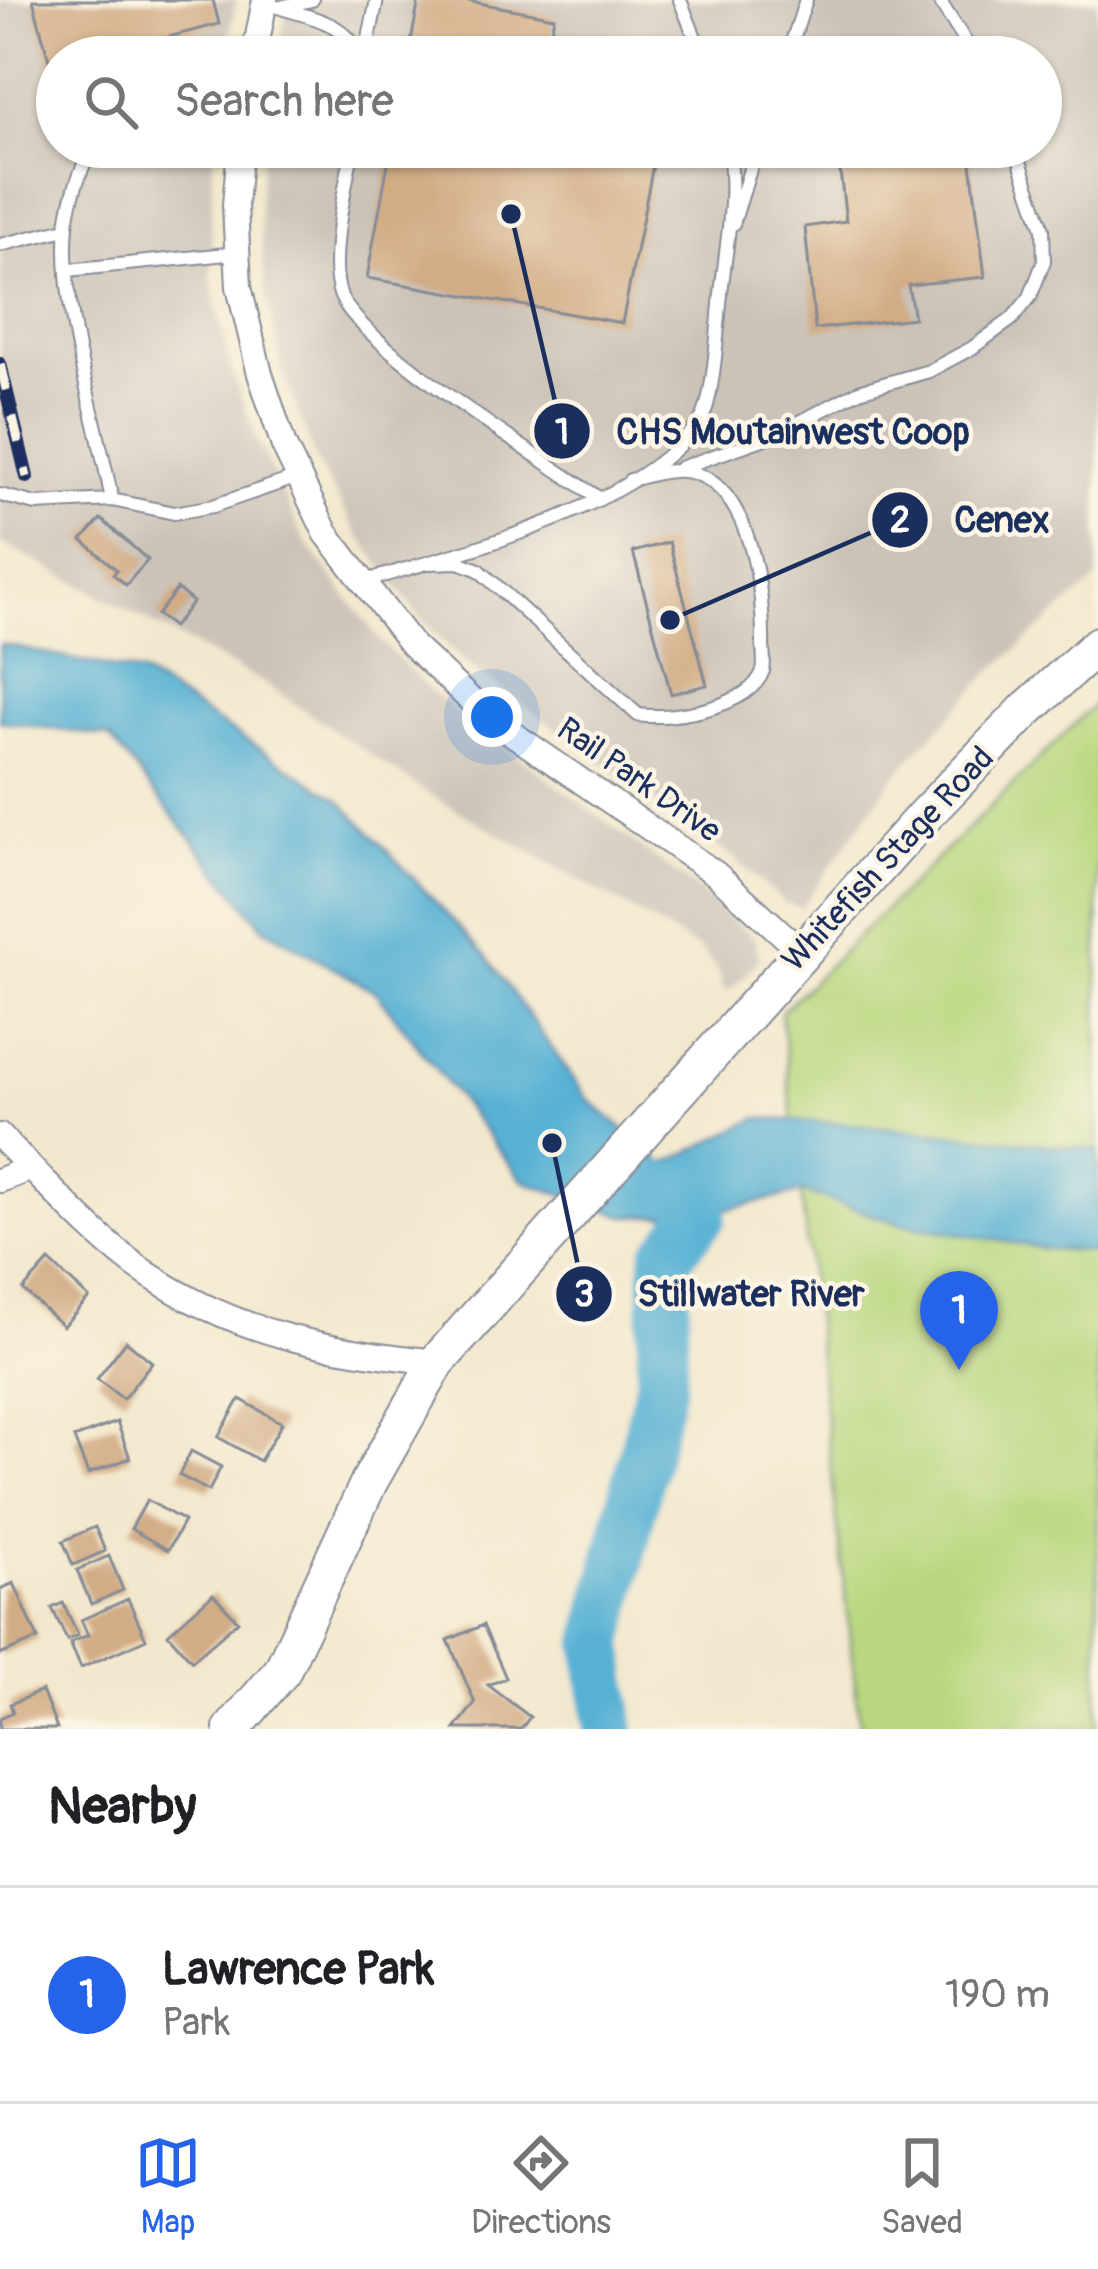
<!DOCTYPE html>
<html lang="en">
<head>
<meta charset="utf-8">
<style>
  body { margin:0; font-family:Pangolin,sans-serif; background:#f2f2f2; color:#202124 }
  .you { position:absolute; left:492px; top:717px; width:42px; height:42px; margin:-30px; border:9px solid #fff; border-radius:50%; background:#1a73e8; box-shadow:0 0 0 18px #1a73e833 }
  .badge { display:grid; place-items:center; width:78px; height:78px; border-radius:50%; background:#2563eb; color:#fff; font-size:39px; font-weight:700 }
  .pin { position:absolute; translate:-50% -99px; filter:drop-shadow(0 3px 6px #0008) }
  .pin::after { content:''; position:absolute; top:63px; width:42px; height:36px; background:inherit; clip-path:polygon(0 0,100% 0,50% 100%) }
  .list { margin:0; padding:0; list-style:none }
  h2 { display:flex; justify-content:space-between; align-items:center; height:156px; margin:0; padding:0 48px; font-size:51px }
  h2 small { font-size:39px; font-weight:400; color:#757577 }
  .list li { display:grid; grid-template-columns:78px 1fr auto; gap:36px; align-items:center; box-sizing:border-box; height:216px; padding:0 48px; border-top:3px solid #e0e0e0 }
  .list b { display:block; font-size:45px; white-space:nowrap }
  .list p { margin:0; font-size:39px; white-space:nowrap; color:#757577 }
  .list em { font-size:39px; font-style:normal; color:#757577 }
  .icon { flex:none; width:66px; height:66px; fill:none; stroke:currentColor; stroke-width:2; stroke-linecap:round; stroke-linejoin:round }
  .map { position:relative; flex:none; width:1098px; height:1729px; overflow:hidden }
  .search { position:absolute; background:#fff; box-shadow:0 3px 9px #0004; left:36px; right:36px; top:36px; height:132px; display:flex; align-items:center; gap:30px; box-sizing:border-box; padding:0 42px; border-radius:66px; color:#757577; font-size:45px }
  .sheet { height:372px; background:#fff }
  nav { display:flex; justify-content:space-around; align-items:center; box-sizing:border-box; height:168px; border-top:3px solid #e0e0e0; background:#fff; font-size:33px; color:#757577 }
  nav a { display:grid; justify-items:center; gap:6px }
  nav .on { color:#2563eb }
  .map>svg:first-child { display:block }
</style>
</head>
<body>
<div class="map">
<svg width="1098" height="1729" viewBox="0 0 1098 1729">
  <rect width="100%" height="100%" fill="#fcf5e5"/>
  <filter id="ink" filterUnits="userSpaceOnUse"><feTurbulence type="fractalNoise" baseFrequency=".00833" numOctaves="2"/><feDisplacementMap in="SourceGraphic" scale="24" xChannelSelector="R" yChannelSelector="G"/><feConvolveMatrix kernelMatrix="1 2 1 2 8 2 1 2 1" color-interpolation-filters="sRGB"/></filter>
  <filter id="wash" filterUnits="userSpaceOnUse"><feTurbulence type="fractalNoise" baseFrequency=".004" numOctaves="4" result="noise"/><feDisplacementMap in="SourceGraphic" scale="48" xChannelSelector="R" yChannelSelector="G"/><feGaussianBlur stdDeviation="2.7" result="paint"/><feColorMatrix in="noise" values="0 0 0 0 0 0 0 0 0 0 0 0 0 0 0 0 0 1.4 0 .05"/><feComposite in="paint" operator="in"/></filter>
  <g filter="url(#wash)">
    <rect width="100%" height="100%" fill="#f3e8cd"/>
    <path fill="#cbc3b8" d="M0 0H236L225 57H57V147H213L211 277 220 322 233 375 257 439 304 540 377 637 430 691 698 890 755 939 759 959 734 987 726 991 722 988 719 973 703 951 429 794 264 683 0 542Z
      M289 0H1098V578L991 672 897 773 801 908 785 903 733 857 466 663 422 620 357 533 316 461 282 369 265 287 259 205 263 147H1041V57H277Z"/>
    <path fill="#b8d77e" stroke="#6a836e" stroke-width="3" d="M1098 701V1729H860L781 1012Z"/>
    <path fill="#56b1d4" stroke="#387099" stroke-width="3" d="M0 644 142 674 340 800 486 956 588 1099 664 1164 759 1118 861 1125 1098 1150V1252L1042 1248 898 1223 804 1192 701 1215 624 1216 523 1181 376 992 264 928 109 737 0 721Z"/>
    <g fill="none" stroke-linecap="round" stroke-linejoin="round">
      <path stroke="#56b1d4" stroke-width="51" d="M610 1729 599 1644 661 1382 666 1257 701 1215 697 1190 652 1187"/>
    </g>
    <g id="blocks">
      <path fill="#d1ac85" d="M33 0H213L219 24 92 57H57V66L51 68Z
        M419 0H463L554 17 546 57H408Z
        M391 147 656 150 622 323 367 278Z
        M837 147H969L985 277 908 285 914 318 815 329 805 227 846 221Z
        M101 519 148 560 126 585 113 574 117 570 82 540Z
        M669 542 707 685 671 694 633 552Z
        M177 589 193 602 173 627 157 615Z
        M49 1261 89 1298 63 1326 23 1290Z
        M126 1341 152 1362 123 1399 97 1379Z
        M240 1399 282 1423 260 1461 218 1437Z
        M117 1422 130 1458 88 1474 74 1438Z
        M191 1451 221 1467 209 1491 179 1475Z
        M147 1500 184 1521 168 1550 131 1529Z
        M95 1527 105 1551 73 1565 63 1541Z
        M109 1556 123 1590 91 1604 77 1570Z
        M14 1583 38 1639 0 1655V1589Z
        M213 1594 238 1621 192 1661 168 1634Z
        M128 1599 146 1639 81 1668 70 1643 88 1635 81 1620Z
        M63 1603 78 1635 67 1640 52 1608Z
        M483 1625 506 1678 488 1685 530 1717 521 1729H455L475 1703 448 1640Z
        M42 1691 57 1729H0V1718L13 1712 10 1704Z"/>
    </g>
  </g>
  <g filter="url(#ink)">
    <use href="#blocks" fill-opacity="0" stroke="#878c96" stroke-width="3"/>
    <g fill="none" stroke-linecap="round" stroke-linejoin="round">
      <g stroke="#878c96" stroke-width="16">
        <path id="lane" d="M680 0 703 57
          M939 0 975 57
          M284 6 312 0
          M278 7C308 17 349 22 359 57
          M365 57 377 0
          M787 57 806 0
          M92 147C79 173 70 197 67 226 59 304 97 421 112 500
          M353 147C346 184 328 260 340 294 357 344 549 463 600 499
          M733 224 757 147
          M0 245 66 229
          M68 270 237 253
          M680 468 777 434 859 391 929 371 972 348 1012 319 1030 297 1044 261 1043 229 1015 147
          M0 495 36 504 112 500 174 513 213 506 298 477
          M427 563 459 562 479 570 638 715C672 720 749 708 763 671 765 664 763 650 763 643 764 593 751 490 694 473 673 467 651 475 630 480
          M365 581C463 552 640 508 701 420 714 401 718 320 721 294 726 247 737 193 728 147"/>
      </g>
      <g stroke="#878c96" stroke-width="28">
        <path id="street" d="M254 57 265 0
          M240 147 235 205 239 287 260 374 284 446 326 533 412 645 491 719 716 874 802 952
          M0 1136C45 1181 96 1240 149 1275 242 1336 329 1350 437 1362
          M0 1180 31 1168"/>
      </g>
      <g stroke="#878c96" stroke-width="40">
        <path id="secondary" d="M232 1729 282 1671 369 1482 437 1362 924 816 1027 709 1098 645"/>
      </g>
      <use href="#lane" stroke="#fff" stroke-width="12"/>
      <use href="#street" stroke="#fff" stroke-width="24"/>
      <use href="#secondary" stroke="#fff" stroke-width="36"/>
      <g stroke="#1b2f5e" stroke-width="14">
        <path id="rail" d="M0 364 27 477"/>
      </g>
      <use href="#rail" stroke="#fcf5e5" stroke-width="9" stroke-dasharray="27" stroke-linecap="butt"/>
    </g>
  </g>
  <g text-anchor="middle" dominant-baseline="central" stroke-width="9" stroke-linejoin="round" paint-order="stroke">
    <g font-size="33" fill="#1b2f5e" stroke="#fcf5e5">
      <text transform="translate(639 780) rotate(35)">Rail Park Drive</text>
      <text transform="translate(888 859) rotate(-47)">Whitefish Stage Road</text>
    </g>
  </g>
  <path fill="none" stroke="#1b2f5e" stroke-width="4.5" d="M511 214L562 431M670 620L900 520M552 1143L584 1294"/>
  <g fill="#1b2f5e" stroke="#fcf5e5" stroke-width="4.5">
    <circle cx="511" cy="214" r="12"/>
    <circle cx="670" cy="620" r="12"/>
    <circle cx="552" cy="1143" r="12"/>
    <circle cx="562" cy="431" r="30"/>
    <circle cx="900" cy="520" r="30"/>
    <circle cx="584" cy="1294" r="30"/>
  </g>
  <g font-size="36" text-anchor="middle" font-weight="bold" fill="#fff">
    <text x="562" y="444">1</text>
    <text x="900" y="532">2</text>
    <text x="584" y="1306">3</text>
  </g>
  <g font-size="36" text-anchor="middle" font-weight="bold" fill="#1b2f5e" stroke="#fcf5e5" stroke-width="9" stroke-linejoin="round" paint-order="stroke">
    <text x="793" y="444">CHS Moutainwest Coop</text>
    <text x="1002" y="532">Cenex</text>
    <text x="751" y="1306">Stillwater River</text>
  </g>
</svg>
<div class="you"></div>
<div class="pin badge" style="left:959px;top:1370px">1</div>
<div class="search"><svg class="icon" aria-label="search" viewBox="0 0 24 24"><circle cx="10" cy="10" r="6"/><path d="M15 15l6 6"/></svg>Search here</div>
</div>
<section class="sheet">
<h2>Nearby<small></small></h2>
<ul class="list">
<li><span class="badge">1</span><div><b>Lawrence Park</b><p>Park</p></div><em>190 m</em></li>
</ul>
</section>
<nav>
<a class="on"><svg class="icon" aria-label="map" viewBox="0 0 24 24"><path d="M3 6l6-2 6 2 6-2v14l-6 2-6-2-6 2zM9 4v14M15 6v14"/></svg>Map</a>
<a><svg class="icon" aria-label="directions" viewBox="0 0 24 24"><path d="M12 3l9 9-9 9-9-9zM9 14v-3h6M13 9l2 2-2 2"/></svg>Directions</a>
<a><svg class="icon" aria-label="saved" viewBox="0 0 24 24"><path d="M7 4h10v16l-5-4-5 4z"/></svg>Saved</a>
</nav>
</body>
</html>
